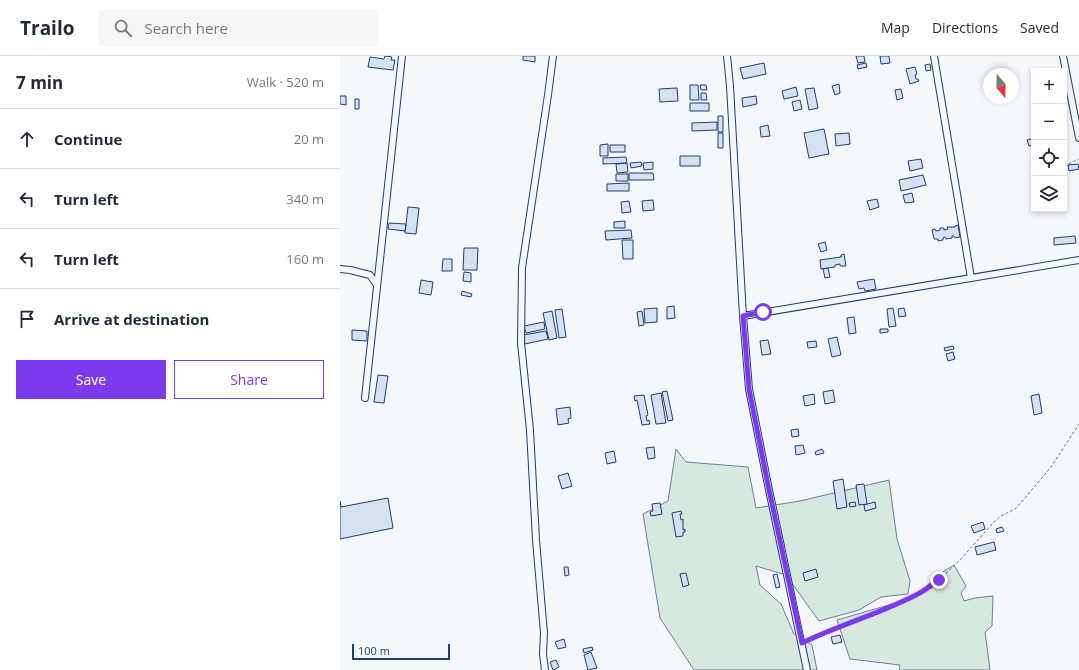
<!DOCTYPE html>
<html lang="en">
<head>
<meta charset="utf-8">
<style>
  body { margin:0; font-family:"Open Sans",sans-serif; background:#f6f6f7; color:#1f2937 }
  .controls { position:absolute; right:12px; top:12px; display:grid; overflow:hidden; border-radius:0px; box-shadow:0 2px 6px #0003 }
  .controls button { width:36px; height:36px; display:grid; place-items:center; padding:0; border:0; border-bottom:1px solid #e0e1e3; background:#fff; color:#1f2937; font:20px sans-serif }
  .compass { position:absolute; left:643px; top:12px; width:36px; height:36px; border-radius:50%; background:#fff; box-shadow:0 2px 6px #0003; rotate:161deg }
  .scale { position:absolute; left:12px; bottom:10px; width:98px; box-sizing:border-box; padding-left:4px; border:2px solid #1d3f73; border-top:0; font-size:11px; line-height:14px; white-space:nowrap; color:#1d3f73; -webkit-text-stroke:3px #f4f7fb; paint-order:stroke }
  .stop { position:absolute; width:12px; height:12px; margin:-9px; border:3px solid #7c3aed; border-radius:50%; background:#fff }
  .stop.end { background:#7c3aed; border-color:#fff; box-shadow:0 1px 4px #0008 }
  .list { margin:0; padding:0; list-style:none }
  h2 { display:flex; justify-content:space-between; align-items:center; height:52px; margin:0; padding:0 16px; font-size:17px }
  h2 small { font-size:13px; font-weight:400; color:#747a83 }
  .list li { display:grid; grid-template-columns:26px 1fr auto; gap:12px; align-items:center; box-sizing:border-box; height:60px; padding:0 16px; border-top:1px solid #e0e1e3 }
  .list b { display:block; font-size:15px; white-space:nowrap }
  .list em { font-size:13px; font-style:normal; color:#747a83 }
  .actions { display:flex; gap:8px; padding:12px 16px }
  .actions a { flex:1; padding:9px 0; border:1px solid #7c3aed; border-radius:0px; text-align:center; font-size:14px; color:#7c3aed }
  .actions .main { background:#7c3aed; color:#fff }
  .icon { flex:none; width:22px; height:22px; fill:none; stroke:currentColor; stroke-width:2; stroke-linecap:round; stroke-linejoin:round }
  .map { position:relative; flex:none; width:739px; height:614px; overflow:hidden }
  header { display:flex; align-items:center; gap:24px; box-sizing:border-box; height:56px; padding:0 20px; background:#fff; border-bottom:1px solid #e0e1e3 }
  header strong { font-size:19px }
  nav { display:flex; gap:22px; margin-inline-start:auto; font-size:14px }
  .search { width:280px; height:36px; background:#f6f6f7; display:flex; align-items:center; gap:10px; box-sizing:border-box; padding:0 14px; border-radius:0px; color:#747a83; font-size:15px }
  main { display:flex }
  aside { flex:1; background:#fff }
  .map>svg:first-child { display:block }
</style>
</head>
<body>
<header>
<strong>Trailo</strong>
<div class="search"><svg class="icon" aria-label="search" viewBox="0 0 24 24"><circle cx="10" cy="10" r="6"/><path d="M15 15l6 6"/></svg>Search here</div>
<nav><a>Map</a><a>Directions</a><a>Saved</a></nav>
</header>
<main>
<aside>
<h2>7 min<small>Walk · 520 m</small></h2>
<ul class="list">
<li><svg class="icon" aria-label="ahead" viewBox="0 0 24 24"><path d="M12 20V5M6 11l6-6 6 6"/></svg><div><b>Continue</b></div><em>20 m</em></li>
<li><svg class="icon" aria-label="left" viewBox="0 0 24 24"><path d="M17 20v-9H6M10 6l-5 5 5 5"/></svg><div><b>Turn left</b></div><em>340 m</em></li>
<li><svg class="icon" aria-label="left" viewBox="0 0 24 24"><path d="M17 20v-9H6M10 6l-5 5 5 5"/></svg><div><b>Turn left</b></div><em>160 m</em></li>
<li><svg class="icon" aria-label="arrive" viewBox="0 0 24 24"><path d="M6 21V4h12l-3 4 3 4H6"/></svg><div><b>Arrive at destination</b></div></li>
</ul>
<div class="actions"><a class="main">Save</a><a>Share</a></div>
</aside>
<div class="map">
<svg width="739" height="614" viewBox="0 0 739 614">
  <rect width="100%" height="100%" fill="#f4f7fb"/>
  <path fill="#d7e8df" stroke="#687fa3" d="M336 393 346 406 408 411 416 452 460 445 549 424 557 483 570 525 568 538 541 541 519 554 479 565 446 519 416 510 420 529 441 548 454 578 472 589 477 614H354L320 562 303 458 328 445Z
    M614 509 626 530 621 537 624 545 635 542 653 540 652 570 645 576 650 614H559L560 609 510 603 497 564 573 542 601 517Z"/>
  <path fill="#d5e0f0" stroke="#1d3f73" d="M45 0 52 1 51 4H55L53 14 28 11 30 1 44 3Z
    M183 0H195V6L183 4Z
    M516 0H524L525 6 518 7Z
    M540 0H549L550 7 541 8Z
    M424 7 426 18 403 23 400 12Z
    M526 7 527 11 518 13 517 9Z
    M590 8 591 14 586 15 585 9Z
    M575 11 577 18 575 19 576 23H578L579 25 570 28 566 13Z
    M499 28 500 37 495 39 492 30Z
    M350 29H358L359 44H350Z
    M360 29H366L367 34H361Z
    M456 31 458 40 444 43 442 35Z
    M337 32 338 45 320 46 319 33Z
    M474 32 478 52 469 54 465 33Z
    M561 33 563 42 557 44 555 34Z
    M361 37H366L367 44H361Z
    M0 40H6V49L0 48Z
    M416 40 417 48 403 51 402 42Z
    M15 43H19V53H15Z
    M460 44 462 53 454 55 452 46Z
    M350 47H369V55H350Z
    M378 60H383V76H378Z
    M377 66V74L352 75V67Z
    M428 69 430 80 421 81 420 71Z
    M484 73 489 98 469 102 464 77Z
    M378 77H383V92H378Z
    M509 77 510 88 496 90 495 78Z
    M694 82V89L689 90 687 84Z
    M268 88V100H260V89Z
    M270 89H285V96H270Z
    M340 100H360V110H340Z
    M286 101 287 107 263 108V102Z
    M581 103 583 112 570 115 568 105Z
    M301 106 302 110 291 112 290 107Z
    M313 106V113L304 114 303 107Z
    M287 107 288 116 277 117 276 108Z
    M738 108 739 113 729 115 728 109Z
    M289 117H313L314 124H289Z
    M276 118H288V125H276Z
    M583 119 586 129 561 135 559 124Z
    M289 127V135H267V128Z
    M572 137 574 146 565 147 563 139Z
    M537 143 539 151 530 154 527 145Z
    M313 144 314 154 303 155 302 145Z
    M289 145 291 156 282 157 281 146Z
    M68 151 79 152 76 178 65 177Z
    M285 165V172H274V166Z
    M49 167 66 168 65 175 48 173Z
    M618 169 620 181 615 182 614 180H612V182L606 183 605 181 603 182V184L598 185V183H594L592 174 595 173 596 175 600 174V172H604V174L608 173 607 171H615V170Z
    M291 174 292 182 266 184 265 175Z
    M735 180 736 187 714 189V182Z
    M282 184H293V203H283Z
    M485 186 487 194 481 196 478 188Z
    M124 192H138L137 214H123Z
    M504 198 506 210H500V208L495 209V211L481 213 480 204 501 201V199Z
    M103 203H112V215H102Z
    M488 212 490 221 485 222 483 213Z
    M124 216 131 217V226L123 225Z
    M534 223 536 233 525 235 524 232 519 233 517 226Z
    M81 224 93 226 91 239 79 237Z
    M122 235 132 238 131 241 121 239Z
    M334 250 335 262 327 263V251Z
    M317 252V266L305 267 304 253Z
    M553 252 556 270 549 271 547 253Z
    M564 252 566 260 559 261 558 253Z
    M222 253 226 281 219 282 215 254Z
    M212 255 217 282 209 284 203 257Z
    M302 255 304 269 299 270 297 256Z
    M514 261 516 277 509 278 507 262Z
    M204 266 205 273 186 277 184 270Z
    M540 273H548V276L540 277Z
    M12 274 27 275V285L12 284Z
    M206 275 208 283 185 288 183 279Z
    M497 281 501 299 492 301 488 283Z
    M428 284 431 298 422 299 420 285Z
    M476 285 477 291 468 292 467 286Z
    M613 290 614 293 605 295 604 292Z
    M613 296 615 303 608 305 606 298Z
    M38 319 48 320 44 347 34 346Z
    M493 334 495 346 485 348 483 336Z
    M327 335 333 364 328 365 322 336Z
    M321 337 326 367 316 368 311 339Z
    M474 338 475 348 465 350 463 340Z
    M699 338 702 357 694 359 691 340Z
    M304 339 308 359 306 360 307 365 309 364 310 368 302 369 297 344 295 345 294 340Z
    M230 351 231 362 228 363 229 367 218 369 216 353Z
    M458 373 459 380 452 381 451 374Z
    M463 389 465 397 456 399 455 390Z
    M314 391 315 402 308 403 306 392Z
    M482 393 484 397 476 399 475 396Z
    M274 395 276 406 267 408 265 397Z
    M228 417 232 430 222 433 218 420Z
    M503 423 507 451 497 453 493 425Z
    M524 428 527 448 519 449 516 429Z
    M48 442 53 472 0 483V445L1 451Z
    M515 446 516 450 510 451 509 447Z
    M535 446 536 452 525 455 524 449Z
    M320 447 322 458 311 460 310 456 313 455 312 448Z
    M341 455 342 458H340L341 464 343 463V474L345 473V476H343V480L336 481 332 457Z
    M643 466 645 473 634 477 631 470Z
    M662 471 664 475 657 477 656 473Z
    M654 486 656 494 637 499 635 491Z
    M224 511H228L229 519 225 520Z
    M476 513 478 521 465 525 463 517Z
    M346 517 349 529 343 531 340 518Z
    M437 518 440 531 436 532 433 519Z
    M500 579 502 586 493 588 491 581Z
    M224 583 226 591 218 593 215 586Z
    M252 591 253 594 244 597 243 593Z
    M251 596 257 612 248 614 244 599Z
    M216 604 219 611 213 614 210 606Z"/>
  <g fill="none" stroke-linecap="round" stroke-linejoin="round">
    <g stroke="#1d3f73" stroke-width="8">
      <path id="street" d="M387 0 390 30 403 260 409 333 428 429 467 614
        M594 0 631 222
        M723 0 739 82
        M0 213 10 214 30 219 37 229
        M403 260 739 204
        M25 342 62 0
        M205 614 203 598 204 577 196 484 190 374 181 287 182 212 208 39 213 0"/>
    </g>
    <path stroke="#5e769c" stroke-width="1" stroke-dasharray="3 2" stroke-linecap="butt" d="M724 110 739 103
      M467 584 487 575 538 557 578 539 599 524 620 504 653 467 661 460 675 453 685 442 711 411 739 368"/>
    <use href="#street" stroke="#f4f7fb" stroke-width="6"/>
  </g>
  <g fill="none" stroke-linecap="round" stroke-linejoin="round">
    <path stroke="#7c3aed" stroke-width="5" d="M423 256 403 260 409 333 428 429 462 587C499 569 539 558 576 539 584 535 592 529 599 524"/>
  </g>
</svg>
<div class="controls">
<button>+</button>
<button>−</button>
<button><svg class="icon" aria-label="locate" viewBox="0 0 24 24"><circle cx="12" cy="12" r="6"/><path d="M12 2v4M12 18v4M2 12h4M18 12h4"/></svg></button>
<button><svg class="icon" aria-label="layers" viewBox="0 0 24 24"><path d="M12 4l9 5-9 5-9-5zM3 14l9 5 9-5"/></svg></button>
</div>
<svg class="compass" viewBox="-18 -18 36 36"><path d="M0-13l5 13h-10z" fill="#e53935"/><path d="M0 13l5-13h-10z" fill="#747a83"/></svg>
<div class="scale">100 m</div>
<div class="stop" style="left:423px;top:256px"></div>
<div class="stop end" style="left:599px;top:524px"></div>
</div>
</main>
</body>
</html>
